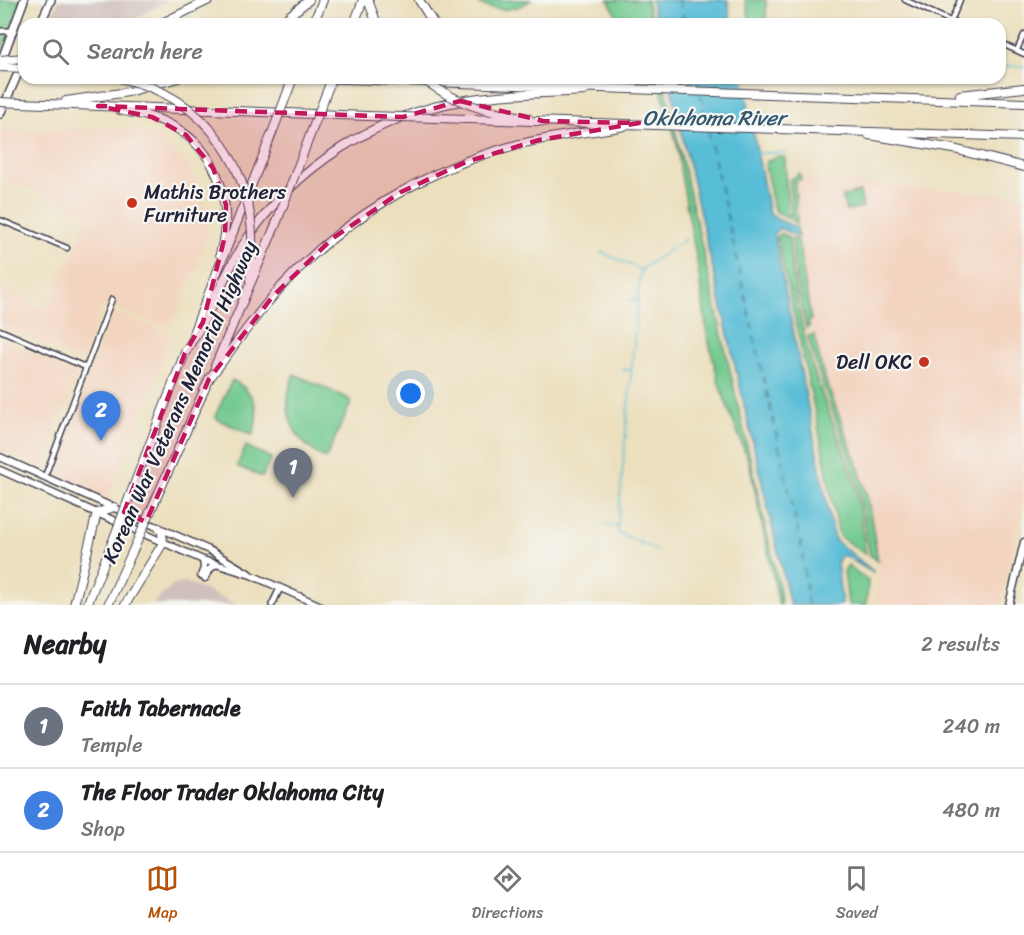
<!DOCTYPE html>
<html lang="en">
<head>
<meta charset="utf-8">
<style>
  body { margin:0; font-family:Sriracha,sans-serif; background:#f6f6f6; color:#202124 }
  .you { position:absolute; left:411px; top:394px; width:21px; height:21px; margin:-15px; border:4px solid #fff; border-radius:50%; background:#1a73e8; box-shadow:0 0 0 9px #1a73e833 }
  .badge { display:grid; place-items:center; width:39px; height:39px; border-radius:50%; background:#b45309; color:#fff; font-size:20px; font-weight:700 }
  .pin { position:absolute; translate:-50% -50px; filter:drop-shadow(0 2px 3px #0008) }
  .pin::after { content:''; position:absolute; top:32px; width:21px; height:18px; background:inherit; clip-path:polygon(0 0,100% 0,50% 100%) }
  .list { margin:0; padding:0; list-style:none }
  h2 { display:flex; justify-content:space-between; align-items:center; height:78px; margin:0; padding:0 24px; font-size:26px }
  h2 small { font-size:20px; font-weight:400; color:#757577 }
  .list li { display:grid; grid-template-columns:39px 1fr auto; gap:18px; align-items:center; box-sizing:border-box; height:84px; padding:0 24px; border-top:2px solid #e0e0e0 }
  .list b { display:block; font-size:22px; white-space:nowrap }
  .list p { margin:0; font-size:20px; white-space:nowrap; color:#757577 }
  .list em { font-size:20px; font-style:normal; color:#757577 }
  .icon { flex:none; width:33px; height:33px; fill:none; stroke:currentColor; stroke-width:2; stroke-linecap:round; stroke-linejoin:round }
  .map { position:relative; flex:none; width:1024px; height:605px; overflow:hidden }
  .search { position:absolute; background:#fff; box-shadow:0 2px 4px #0004; left:18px; right:18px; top:18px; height:66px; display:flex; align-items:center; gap:15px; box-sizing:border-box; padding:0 21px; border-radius:18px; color:#757577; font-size:22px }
  .sheet { height:246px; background:#fff }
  nav { display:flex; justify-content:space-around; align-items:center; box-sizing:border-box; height:84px; border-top:2px solid #e0e0e0; background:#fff; font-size:16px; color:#757577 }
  nav a { display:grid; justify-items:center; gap:3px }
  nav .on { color:#b45309 }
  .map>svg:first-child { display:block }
</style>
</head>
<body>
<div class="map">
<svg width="1024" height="605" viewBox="0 0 1024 605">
  <rect width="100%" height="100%" fill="#f6f6f2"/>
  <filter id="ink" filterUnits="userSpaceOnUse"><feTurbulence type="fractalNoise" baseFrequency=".0167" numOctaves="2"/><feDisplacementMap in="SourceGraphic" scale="12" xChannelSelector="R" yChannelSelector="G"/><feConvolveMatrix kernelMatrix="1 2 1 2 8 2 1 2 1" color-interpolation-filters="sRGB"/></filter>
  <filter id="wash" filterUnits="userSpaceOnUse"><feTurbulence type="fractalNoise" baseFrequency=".008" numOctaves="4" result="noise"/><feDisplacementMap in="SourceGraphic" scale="24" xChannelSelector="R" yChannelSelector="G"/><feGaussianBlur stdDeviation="1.35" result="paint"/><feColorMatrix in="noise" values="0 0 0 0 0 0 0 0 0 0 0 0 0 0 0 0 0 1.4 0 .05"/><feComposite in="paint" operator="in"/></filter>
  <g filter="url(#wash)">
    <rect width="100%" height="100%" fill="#ebdfbd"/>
    <path fill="#f3d4bf" d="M113 128 144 132 166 142 186 163 201 189 208 216 205 240 198 263 170 328 102 304 82 361 0 326V290L47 310 88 216 0 176V135L2 131Z
      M801 179 1024 196V504L1000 605H876L878 563 868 500 859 469 823 373 812 327H809V320L811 319 797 224 795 182Z
      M112 312 171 333 142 412 107 500 52 475Z
      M0 339 78 373 41 468 0 451Z"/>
    <path fill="#cfc0bb" d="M59 0H167L127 24H48Z
      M186 582 238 605H154L156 600 172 586Z"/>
    <path fill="#72c98e" stroke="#4a7664" stroke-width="1.5" d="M0 0H21L0 57Z
      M473 0H531C513 13 490 12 473 0Z
      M608 0H647L652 24H622Z
      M745 0H766V24H751Z
      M655 78H663L676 133 780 590 781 605H779L749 462 720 387 707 334 697 261 681 175 677 145 659 83Z
      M779 156 785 158 788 219 774 210 765 165 767 161Z
      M800 173 801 179 795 182 797 224 791 220 790 180Z
      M860 192 863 207 846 211 842 196Z
      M781 233 789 238C793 281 800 324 812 365 823 400 838 434 850 469 859 497 862 526 866 555L839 536 817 421 777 237Z
      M792 238 798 240 811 320 809 321V327L806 328 796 277Z
      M814 335 823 373 859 469 868 500 878 561 870 555C864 526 862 497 853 469 839 424 819 382 808 336Z
      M294 374 349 399 351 403 326 458C292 443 279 409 294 374Z
      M232 380C255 391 262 411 252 435L219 420 215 416Z
      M246 446 271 458 262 477 237 466Z
      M848 565 868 581 866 605H848L844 571Z"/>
    <path fill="#58bdd6" stroke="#3d7088" stroke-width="1.5" d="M651 0H728L731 24H656Z
      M669 78H743L769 213 777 219 797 228 798 237 780 228 774 233 833 535 836 541 873 571V573L844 555 840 557 837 564 842 605H790Z"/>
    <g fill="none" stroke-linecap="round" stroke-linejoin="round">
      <path stroke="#58bdd6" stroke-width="1.5" d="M1000 66H1024
        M756 153H785
        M601 252 641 270
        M629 299 637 300
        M622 370H630
        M603 525 617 526
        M656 550 617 532 640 274 643 268 686 239"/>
      <path stroke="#355871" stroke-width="1.5" stroke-dasharray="8 6" stroke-linecap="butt" d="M679 0 685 24
        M697 78 699 88
        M701 95 707 123
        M708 131 801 544 808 605"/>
    </g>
  </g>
  <g filter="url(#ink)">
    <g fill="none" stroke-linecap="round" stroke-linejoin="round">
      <g stroke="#403e4e" stroke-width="7">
        <path id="minor" d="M905 0 957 24
          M951 21 960 0
          M1000 43 1024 54
          M1017 50 1024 35
          M0 220 67 248
          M0 330 85 367
          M45 476 112 299"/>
      </g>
      <g stroke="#403e4e" stroke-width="8">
        <path id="tertiary" d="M0 31H13
          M272 605 280 588"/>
      </g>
      <g stroke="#403e4e" stroke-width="9">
        <path id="secondary" d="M0 457 209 550 248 573
          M0 470 203 560 251 575 319 605
          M201 576 204 568 203 560
          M205 578 210 569 215 565
          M1009 605 1024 542"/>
      </g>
      <g stroke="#403e4e" stroke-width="10">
        <path id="primary" d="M40 24 51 0
          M1 62 24 0
          M0 114 24 60"/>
      </g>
      <g stroke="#403e4e" stroke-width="10">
        <path id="motorway" d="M368 0 377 24
          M419 0 434 24
          M160 24 209 0
          M279 24 309 0
          M313 24 323 0
          M354 24 363 0
          M316 78 1024 103
          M524 78 543 81
          M960 95 1024 88
          M66 101 128 92 178 78
          M19 103 367 116
          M120 110C133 113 147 115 160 120 217 143 235 199 220 254
          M491 111 528 118
          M436 118 1024 137
          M869 135 954 149 1024 167
          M250 280 252 259
          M194 331 274 128
          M185 353C193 338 203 324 210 309 221 287 230 265 243 245 293 168 375 115 466 100 504 93 544 94 584 91
          M215 366 276 224
          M209 379C233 348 255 315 282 286 343 219 425 170 512 146 549 136 587 133 624 126
          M129 498 186 350
          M152 508 210 377
          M74 605 97 513 114 507
          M87 605 114 538
          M108 605 135 546
          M125 605 163 543 162 532 159 528"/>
      </g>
      <use href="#minor" stroke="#fff" stroke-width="4"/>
      <use href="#tertiary" stroke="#fff" stroke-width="5"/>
      <use href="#secondary" stroke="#fff" stroke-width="6"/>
      <use href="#primary" stroke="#fff" stroke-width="7"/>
      <use href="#motorway" stroke="#fff" stroke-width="8"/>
      <g stroke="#403e4e" stroke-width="10" stroke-linecap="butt">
        <path id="motorway-bridge" d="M0 60 24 58
          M0 67 24 68
          M120 78C208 97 257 171 252 259
          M422 78C443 94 465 105 491 111
          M0 102 19 103
          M367 116 436 118
          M274 128 293 78
          M276 224 332 78
          M114 538 129 498
          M135 546 152 508"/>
      </g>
      <use href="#motorway-bridge" stroke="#fff" stroke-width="8"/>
    </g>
  </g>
  <path fill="#c2185b" fill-opacity="0.2" stroke="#c2185b" stroke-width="4.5" stroke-dasharray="12 8" stroke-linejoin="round" d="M460 101 543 121 639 123 539 140 466 162 401 192 333 238 273 296 209 379 146 522 124 512 185 353 203 322 225 236 226 205 213 168 186 135 152 117 98 106 403 117Z"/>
  <g fill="#c8321e" stroke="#f6f6f2" stroke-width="2">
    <circle cx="132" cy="203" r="6"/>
    <circle cx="924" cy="362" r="6"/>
  </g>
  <g text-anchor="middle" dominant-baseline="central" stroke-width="4.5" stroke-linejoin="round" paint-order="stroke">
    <g font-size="20" fill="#22223b" stroke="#f6f6f2" text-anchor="start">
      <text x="144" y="192">Mathis Brothers<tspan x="144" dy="23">Furniture</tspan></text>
      <text x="912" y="362" text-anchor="end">Dell OKC</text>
    </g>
    <g font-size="20" fill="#22223b" stroke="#f6f6f2">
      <text transform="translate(180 402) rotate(-66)">Korean War Veterans Memorial Highway</text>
    </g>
    <g font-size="21" font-style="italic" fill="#355871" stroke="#f6f6f2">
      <text x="714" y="118">Oklahoma River</text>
    </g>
  </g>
</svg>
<div class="you"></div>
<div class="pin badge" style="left:293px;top:498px;background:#6b7280">1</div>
<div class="pin badge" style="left:101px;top:441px;background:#3f7fe0">2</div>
<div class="search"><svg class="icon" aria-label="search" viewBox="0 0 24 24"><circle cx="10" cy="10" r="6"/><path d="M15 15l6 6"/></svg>Search here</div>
</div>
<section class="sheet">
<h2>Nearby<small>2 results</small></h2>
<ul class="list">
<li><span class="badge" style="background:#6b7280">1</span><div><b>Faith Tabernacle</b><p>Temple</p></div><em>240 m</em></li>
<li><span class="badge" style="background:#3f7fe0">2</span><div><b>The Floor Trader Oklahoma City</b><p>Shop</p></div><em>480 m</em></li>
</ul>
</section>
<nav>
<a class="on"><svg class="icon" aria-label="map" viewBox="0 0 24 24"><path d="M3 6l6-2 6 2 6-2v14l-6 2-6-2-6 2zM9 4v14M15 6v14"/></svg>Map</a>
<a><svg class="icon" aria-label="directions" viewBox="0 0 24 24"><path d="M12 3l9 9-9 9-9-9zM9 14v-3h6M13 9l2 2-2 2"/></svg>Directions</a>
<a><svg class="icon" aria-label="saved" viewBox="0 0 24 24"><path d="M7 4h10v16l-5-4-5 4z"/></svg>Saved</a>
</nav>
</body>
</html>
